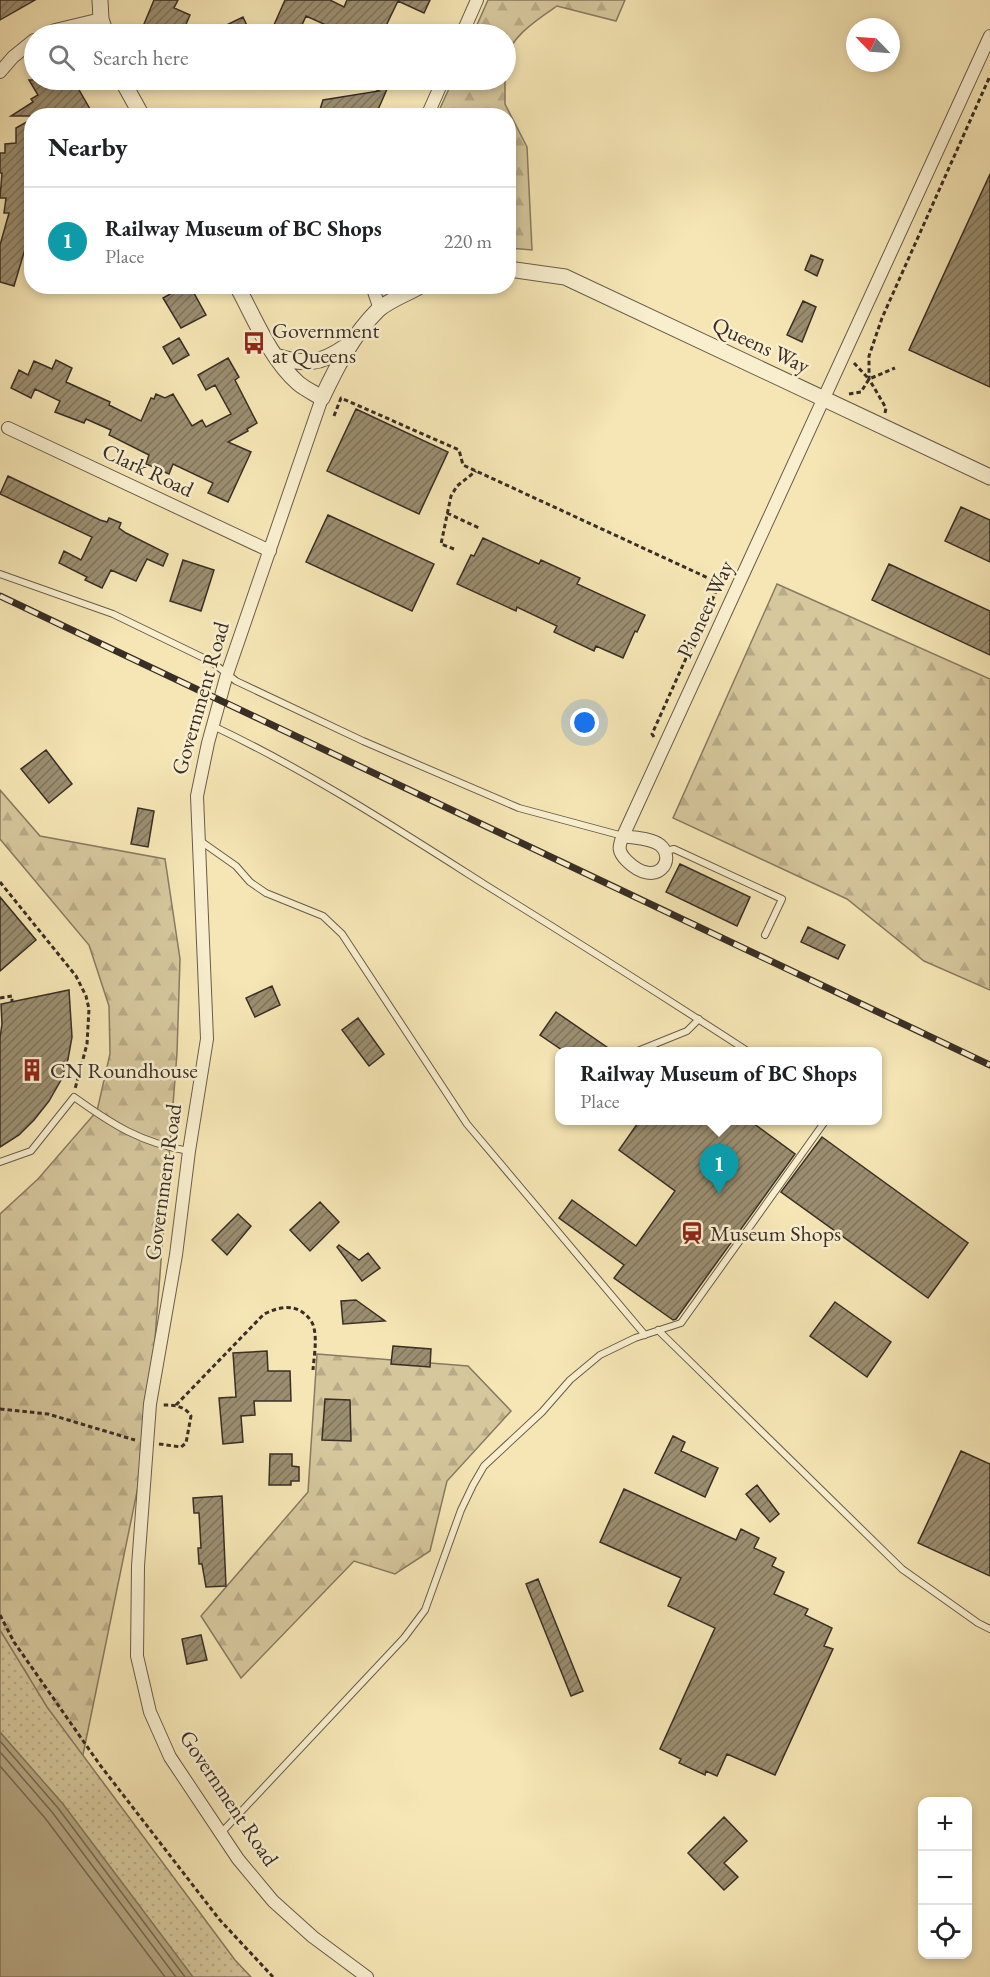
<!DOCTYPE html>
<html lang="en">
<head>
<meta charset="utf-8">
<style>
  body { margin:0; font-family:"EB Garamond",serif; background:#f2f2f2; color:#202124 }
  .controls { position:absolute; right:18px; bottom:18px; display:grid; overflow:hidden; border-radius:12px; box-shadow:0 3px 9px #0003 }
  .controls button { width:54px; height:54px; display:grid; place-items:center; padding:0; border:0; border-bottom:2px solid #e0e0e0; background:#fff; color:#202124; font:30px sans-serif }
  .compass { position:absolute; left:846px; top:18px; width:54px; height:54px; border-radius:50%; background:#fff; box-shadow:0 3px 9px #0003; rotate:295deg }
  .you { position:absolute; left:585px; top:723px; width:21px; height:21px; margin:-15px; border:4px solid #fff; border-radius:50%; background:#1a73e8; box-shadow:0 0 0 9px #1a73e833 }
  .badge { display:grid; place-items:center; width:39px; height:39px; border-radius:50%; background:#db2777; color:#fff; font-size:20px; font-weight:700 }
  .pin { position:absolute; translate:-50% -50px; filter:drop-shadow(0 2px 3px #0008) }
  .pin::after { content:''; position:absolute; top:32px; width:21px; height:18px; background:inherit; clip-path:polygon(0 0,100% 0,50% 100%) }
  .popup { position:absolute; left:555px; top:1047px; width:327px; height:78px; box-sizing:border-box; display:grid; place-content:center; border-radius:12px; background:#fff; filter:drop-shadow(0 2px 4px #0005); font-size:20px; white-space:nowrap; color:#757577 }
  .popup b { font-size:22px; color:#202124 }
  .popup::after { content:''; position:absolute; left:50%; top:100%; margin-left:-12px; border:12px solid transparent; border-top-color:#fff }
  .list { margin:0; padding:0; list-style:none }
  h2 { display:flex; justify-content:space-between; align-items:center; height:78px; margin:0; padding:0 24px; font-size:26px }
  h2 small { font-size:20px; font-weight:400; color:#757577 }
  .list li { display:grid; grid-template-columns:39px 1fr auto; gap:18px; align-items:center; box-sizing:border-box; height:108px; padding:0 24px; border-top:2px solid #e0e0e0 }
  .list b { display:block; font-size:22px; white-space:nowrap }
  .list p { margin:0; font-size:20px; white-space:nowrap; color:#757577 }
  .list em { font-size:20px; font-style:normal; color:#757577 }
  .icon { flex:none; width:33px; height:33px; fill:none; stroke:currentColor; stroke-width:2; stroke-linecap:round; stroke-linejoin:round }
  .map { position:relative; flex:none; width:990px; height:1977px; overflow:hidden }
  .search { position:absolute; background:#fff; box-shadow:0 3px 9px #0003; left:24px; top:24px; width:492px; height:66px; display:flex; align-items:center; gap:15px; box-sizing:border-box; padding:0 21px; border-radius:33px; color:#757577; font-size:22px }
  .panel { position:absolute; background:#fff; box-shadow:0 3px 9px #0003; left:24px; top:108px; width:492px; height:186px; border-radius:24px }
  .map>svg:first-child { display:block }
</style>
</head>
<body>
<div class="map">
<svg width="990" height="1977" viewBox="0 0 990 1977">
  <defs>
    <pattern id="forest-firs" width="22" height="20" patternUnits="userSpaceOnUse" patternTransform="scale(1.5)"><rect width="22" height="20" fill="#d6c79d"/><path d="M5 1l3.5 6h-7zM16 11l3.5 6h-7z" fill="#b8ab87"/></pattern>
    <pattern id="park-dots" width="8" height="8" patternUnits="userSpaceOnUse" patternTransform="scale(1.5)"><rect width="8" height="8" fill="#d6c79d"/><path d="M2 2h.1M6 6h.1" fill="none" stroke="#b8ab87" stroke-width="1.8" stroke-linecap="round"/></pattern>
    <pattern id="building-hatch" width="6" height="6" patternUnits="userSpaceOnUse" patternTransform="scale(1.5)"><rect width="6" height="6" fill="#9b8e70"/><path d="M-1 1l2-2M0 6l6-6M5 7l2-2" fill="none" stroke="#7f745c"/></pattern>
  </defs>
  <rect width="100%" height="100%" fill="#f6e6b5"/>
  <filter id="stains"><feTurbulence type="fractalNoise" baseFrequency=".00333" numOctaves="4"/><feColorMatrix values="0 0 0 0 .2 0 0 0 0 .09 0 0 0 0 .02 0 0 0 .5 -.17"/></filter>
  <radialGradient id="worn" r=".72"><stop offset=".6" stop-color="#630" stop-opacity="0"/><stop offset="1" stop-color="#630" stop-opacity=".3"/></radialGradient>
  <path fill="url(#forest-firs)" stroke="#887a62" stroke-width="1.5" d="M488 0H625L616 21 557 6C538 19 506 39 506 64V34H473Z
    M453 80H505V104L527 147 532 250 509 248 508 116 437 115Z
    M777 584 990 679V990L924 961 847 899 673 818Z
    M0 790 40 836 165 859 180 959 177 1053 147 1443 78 1779 0 1708V1214L38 1179 97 1111 110 1054 109 1006 89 945 0 839Z
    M317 1354 468 1366 511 1411 447 1481 430 1551 395 1574 354 1561 241 1678 201 1616 308 1492Z"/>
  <path fill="url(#park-dots)" stroke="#887a62" stroke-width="1.5" d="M0 1630 47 1707 235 1960 251 1977H0Z"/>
  <path fill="#b6a784" stroke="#84775e" stroke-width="1.5" d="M0 1732 63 1804 193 1977H0Z"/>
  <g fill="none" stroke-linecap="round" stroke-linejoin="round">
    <path stroke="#786a55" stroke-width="1.5" d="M0 1741 58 1808 185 1977
      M0 1752 52 1812 176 1977
      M0 1766 45 1818 165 1977"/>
  </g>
  <path fill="url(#building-hatch)" stroke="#392e26" stroke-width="1.5" d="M0 0H35L0 20Z
    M154 0H178L174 8 190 15 182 34H167L144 24Z
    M285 0H330L344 7 347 0H430L424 13 398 1 382 34H346L306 16 298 34H270Z
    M243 17 251 34H208Z
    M29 80H92L78 88 94 116H11L33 102 31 99 38 95Z
    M355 80H391L377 112 365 116H318L323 100 379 91Z
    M32 119V167L27 203 30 204 28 228 31 229 14 286 0 282V245L9 213H4L6 198H0L2 173H0V153H5V144L16 143V128Z
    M990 174V387L909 350Z
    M811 255 823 260 817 276 805 270Z
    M184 286H190L206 315 181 328 163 298Z
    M803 301 816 307 802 342 787 335Z
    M179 338 189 355 173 364 163 347Z
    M228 358 239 377 235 380 257 423 247 429 248 431 228 442 251 452 228 502 208 493 213 483 173 464 169 474 151 466 146 464 149 455 109 435 111 430 86 419 84 423 55 412 60 401 35 389 31 398 11 388 19 370 28 375 34 361 52 369 56 360 72 368 66 382 110 402 109 405 141 421 151 398 154 399 156 394 165 398 173 394 192 426 202 420 206 427 231 414 215 385 206 390 198 375Z
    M356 409 448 452 419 514 327 471Z
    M8 476 100 520 107 522 109 518 121 523 119 528 126 533 168 554 163 566 147 559 136 581 111 570 102 588 85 580 87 577 59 563 64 551 81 560 92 537 0 494Z
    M961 507 990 520V562L945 541Z
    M328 515 434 564 412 611 306 562Z
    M483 538 539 564 541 560 580 578 577 584 645 615 637 632 635 631 623 658 596 646 594 651 554 632 557 626 517 607 516 611 457 584 471 555 474 556Z
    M183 560 214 570 201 611 170 601Z
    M889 564 990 611V655L872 600Z
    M46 750 72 784 49 803 21 769Z
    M138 808 154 811 148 847 131 844Z
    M680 864 750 897 737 926 666 892Z
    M0 897 36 940 0 971Z
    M808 927 845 945 838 959 801 942Z
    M272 986 280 1005 255 1017 246 998Z
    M69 990 72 1037 68 1059 61 1080 49 1101 34 1120 19 1135 0 1147V1038L2 1024 1 1004Z
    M556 1012 614 1052H565L540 1035Z
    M358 1018 384 1054 369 1066 342 1030Z
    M640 1120H716L723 1125 726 1120H749L795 1154 676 1319 673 1320 614 1278 624 1265 559 1218 572 1200 636 1246 675 1191 619 1150Z
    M822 1137 968 1243 928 1298 781 1192Z
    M320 1202 339 1222 310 1251 290 1230Z
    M238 1214 251 1226 227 1255 212 1240Z
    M339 1245 359 1260 368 1253 380 1268 362 1281 337 1247Z
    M356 1300 385 1321 343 1324 341 1301Z
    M835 1302 891 1342 867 1377 810 1336Z
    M393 1346 431 1349 430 1367 391 1364Z
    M267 1351 268 1371H290L291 1401H254L255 1415 241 1416 243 1442 223 1444 219 1398 236 1397 233 1353Z
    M325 1399 350 1400 351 1441 322 1440Z
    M673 1436 685 1442 681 1451 718 1468 705 1497 655 1473Z
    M961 1451 990 1464V1576L918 1543Z
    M270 1454H292V1466L299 1467V1481H291V1485H269Z
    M757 1485 779 1514 770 1522 746 1494Z
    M624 1489 736 1540 741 1529 759 1538 754 1548 776 1558 772 1566 784 1572 774 1594 808 1609 805 1615 832 1628 824 1646 833 1649 775 1775 727 1754 717 1776 706 1771 705 1775 679 1763 681 1759 660 1749 715 1628 668 1606 681 1578 600 1542Z
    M222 1496 226 1586 206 1587 202 1564H199L198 1548H201L199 1513H194L193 1498Z
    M538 1579 583 1691 571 1696 526 1584Z
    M201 1635 207 1660 187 1664 182 1639Z
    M724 1817 747 1841 724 1863 738 1877 724 1890 688 1853Z"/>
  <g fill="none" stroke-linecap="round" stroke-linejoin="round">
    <g stroke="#685c4a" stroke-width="8">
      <path id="service" d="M0 574 113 614 212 662 236 681 363 741 519 808 623 836
        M213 726C308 771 396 828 484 884 573 939 661 995 749 1052
        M199 840 236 866 250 882 266 893 323 916 342 934 467 1124 645 1335
        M665 851 674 849 782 899 765 935
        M635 1052 687 1031 699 1019
        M0 1162 31 1151 74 1097C113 1125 141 1143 189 1151
        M658 1330 902 1569 978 1623 990 1629
        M221 1833 404 1638 425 1610 461 1510 473 1485 484 1466 542 1412 570 1380 600 1355 635 1338 681 1323 826 1120"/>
    </g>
    <g stroke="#685c4a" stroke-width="14">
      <path id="minor" d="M47 34 55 30 101 19
        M462 34 477 0
        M0 72 13 57 34 40
        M427 116 443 80
        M372 286 380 309
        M322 398 227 674 208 743 197 796 207 1039 189 1151 176 1255 150 1404 138 1566 137 1656 150 1712 170 1757 238 1859 273 1901 313 1937 367 1977
        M8 428 270 551
        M623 836C634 838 651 838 660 845 677 859 657 890 627 861 618 852 618 847 623 836L990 36"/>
    </g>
    <g stroke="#685c4a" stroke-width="17">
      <path id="tertiary" d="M100 0 101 19 106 34
        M122 80 142 116
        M508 269 565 277 990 477
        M237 286C255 319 270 358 298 383 305 389 314 393 322 398 337 366 353 335 378 310 389 300 407 294 420 286
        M275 356C305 365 319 365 345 347"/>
    </g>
    <path stroke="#392e26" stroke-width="3" stroke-dasharray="4.5 3" stroke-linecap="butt" d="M854 363 868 378
      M849 394 861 392 869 379 895 368
      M885 413 886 408 869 379V356L882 318 990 76
      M334 416 341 398 459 450 463 465 719 583
      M447 513 479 528
      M454 549 441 544 451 496 457 486 476 471
      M654 737 652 734 722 578 726 580
      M0 882 76 976 86 996 89 1009 87 1044 75 1089
      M0 998 12 996V1002
      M176 1405 264 1314C279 1307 294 1303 307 1316 310 1319 313 1323 314 1328 317 1341 314 1357 313 1370
      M0 1409 48 1414 135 1440
      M159 1444 181 1447 186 1443 191 1416C184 1405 173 1405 161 1405
      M0 1615 14 1642 100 1765 219 1919 273 1977"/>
    <use href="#service" stroke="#f9efcf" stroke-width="6"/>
    <use href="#minor" stroke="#f9efcf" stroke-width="12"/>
    <use href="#tertiary" stroke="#f9efcf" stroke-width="15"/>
    <g stroke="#392e26" stroke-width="7">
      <path id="rail" d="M0 596 990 1065"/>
    </g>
    <use href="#rail" stroke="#f9efcf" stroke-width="4.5" stroke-dasharray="14" stroke-linecap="butt"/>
  </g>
  <defs>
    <g id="bus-bare" transform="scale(1.8)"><path d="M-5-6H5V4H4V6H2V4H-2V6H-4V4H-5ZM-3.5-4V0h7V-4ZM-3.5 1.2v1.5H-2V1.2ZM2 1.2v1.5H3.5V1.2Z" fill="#8f2418" stroke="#f9efcf" stroke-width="2.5" paint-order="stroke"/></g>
    <g id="building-bare" transform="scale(1.8)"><path d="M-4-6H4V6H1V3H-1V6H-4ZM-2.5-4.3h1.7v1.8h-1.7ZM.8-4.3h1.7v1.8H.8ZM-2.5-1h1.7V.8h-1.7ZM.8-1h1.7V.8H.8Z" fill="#8f2418" stroke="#f9efcf" stroke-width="2.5" paint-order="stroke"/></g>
    <g id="station-bare" transform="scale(1.8)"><path d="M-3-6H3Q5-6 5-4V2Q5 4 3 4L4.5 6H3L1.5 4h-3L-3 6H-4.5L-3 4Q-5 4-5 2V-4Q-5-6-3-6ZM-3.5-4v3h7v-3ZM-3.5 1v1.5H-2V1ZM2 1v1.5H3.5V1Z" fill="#8f2418" stroke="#f9efcf" stroke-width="2.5" paint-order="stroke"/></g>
  </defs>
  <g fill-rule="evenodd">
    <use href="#bus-bare" x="254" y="343"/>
    <use href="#building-bare" x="32" y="1070"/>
    <use href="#station-bare" x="692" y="1233"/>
  </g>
  <g text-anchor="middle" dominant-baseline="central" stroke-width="5" stroke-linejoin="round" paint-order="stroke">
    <g font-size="22" fill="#392e26" stroke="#f9efcf" text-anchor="start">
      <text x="272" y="330">Government<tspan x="272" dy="25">at Queens</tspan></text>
      <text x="50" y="1070">CN Roundhouse</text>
      <text x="710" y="1233">Museum Shops</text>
    </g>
    <g font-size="22" fill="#392e26" stroke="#f9efcf">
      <text transform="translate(761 345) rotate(25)">Queens Way</text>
      <text transform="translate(148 470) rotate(25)">Clark Road</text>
      <text transform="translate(705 609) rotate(-65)">Pioneer Way</text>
      <text transform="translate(200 698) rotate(-74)">Government Road</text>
      <text transform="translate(163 1182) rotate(-82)">Government Road</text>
      <text transform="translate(229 1798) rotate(56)">Government Road</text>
    </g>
  </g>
  <rect width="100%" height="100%" filter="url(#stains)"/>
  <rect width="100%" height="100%" fill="url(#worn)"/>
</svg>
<div class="controls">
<button>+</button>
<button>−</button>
<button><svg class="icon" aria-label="locate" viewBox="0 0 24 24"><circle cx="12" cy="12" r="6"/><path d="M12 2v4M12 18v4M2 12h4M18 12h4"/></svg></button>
</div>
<svg class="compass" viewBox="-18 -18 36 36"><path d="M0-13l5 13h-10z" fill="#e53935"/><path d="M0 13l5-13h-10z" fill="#757577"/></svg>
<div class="you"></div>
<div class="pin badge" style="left:719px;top:1194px;background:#0f9aa8">1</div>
<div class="popup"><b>Railway Museum of BC Shops</b>Place</div>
<div class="search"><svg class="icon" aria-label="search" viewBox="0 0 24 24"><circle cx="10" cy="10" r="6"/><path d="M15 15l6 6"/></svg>Search here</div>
<section class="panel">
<h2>Nearby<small></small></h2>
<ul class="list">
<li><span class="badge" style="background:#0f9aa8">1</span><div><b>Railway Museum of BC Shops</b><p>Place</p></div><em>220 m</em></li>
</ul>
</section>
</div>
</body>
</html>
